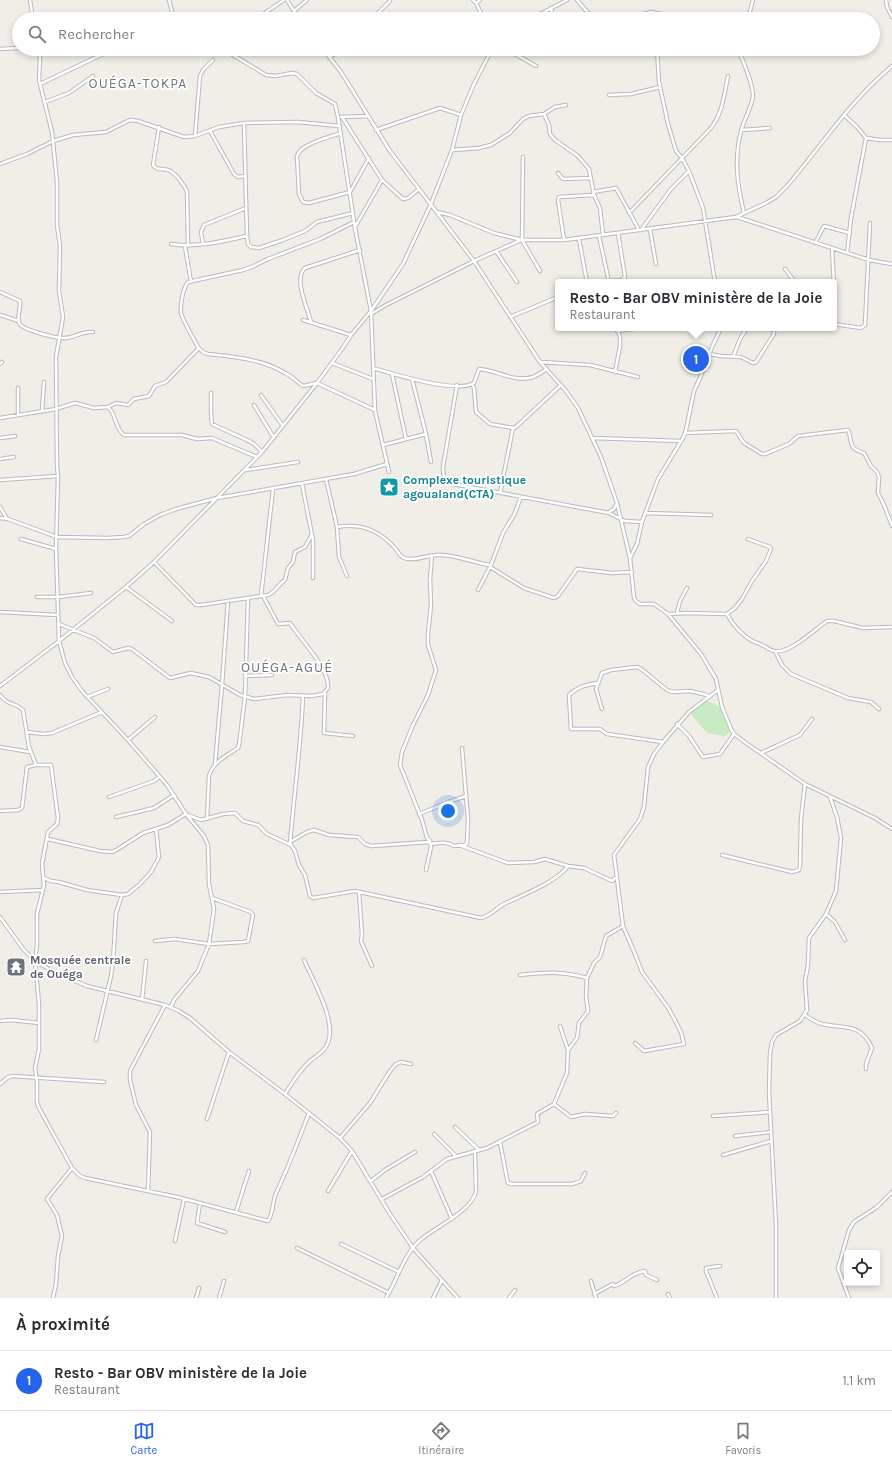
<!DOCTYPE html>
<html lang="fr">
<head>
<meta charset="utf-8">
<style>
  body { margin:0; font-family:Karla,sans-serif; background:#f7f7f7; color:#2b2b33 }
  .controls { position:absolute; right:12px; bottom:12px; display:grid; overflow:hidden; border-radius:4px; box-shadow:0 2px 6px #0003 }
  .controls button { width:36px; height:36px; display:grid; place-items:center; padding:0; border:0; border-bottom:1px solid #e1e1e2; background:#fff; color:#2b2b33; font:20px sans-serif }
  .you { position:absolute; left:448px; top:811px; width:14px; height:14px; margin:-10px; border:3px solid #fff; border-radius:50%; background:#1a73e8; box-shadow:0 0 0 6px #1a73e833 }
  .badge { display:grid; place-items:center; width:26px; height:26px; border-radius:50%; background:#2563eb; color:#fff; font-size:13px; font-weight:700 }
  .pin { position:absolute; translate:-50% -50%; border:2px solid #fff; box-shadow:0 1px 4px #0006 }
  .popup { position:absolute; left:555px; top:279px; width:282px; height:52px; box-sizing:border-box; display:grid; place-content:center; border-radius:4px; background:#fff; filter:drop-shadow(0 1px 3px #0005); font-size:13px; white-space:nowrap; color:#7c7c81 }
  .popup b { font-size:15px; color:#2b2b33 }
  .popup::after { content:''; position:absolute; left:50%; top:100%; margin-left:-8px; border:8px solid transparent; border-top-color:#fff }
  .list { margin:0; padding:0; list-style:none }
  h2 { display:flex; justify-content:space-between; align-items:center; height:52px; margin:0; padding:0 16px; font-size:17px }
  h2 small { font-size:13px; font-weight:400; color:#7c7c81 }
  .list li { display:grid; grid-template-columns:26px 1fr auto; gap:12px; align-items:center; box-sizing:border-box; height:60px; padding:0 16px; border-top:1px solid #e1e1e2 }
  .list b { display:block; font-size:15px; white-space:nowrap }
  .list p { margin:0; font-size:13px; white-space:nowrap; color:#7c7c81 }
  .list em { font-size:13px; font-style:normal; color:#7c7c81 }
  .icon { flex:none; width:22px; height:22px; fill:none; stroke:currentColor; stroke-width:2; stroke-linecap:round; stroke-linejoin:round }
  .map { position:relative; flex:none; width:892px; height:1298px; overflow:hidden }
  .search { position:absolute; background:#fff; box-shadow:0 2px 6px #0003; left:12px; right:12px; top:12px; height:44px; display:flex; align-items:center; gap:10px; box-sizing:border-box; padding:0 14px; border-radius:22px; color:#7c7c81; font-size:15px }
  .sheet { height:112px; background:#fff }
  nav { display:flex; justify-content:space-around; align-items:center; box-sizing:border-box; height:56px; border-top:1px solid #e1e1e2; background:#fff; font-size:11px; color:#7c7c81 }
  nav a { display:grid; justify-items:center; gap:2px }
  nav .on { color:#2563eb }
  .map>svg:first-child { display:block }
</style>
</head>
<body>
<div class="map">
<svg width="892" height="1298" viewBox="0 0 892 1298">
  <rect width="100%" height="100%" fill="#f1eee7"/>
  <path fill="#c7eac2" d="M706 700 720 707 730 732 724 736 707 733 690 713Z"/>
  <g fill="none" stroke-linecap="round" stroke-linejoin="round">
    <g stroke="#b7babe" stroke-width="4.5">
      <path id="minor" d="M30 0 33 19
        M169 0 174 19
        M287 0 299 19
        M473 0 476 3 484 19
        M577 0C584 8 589 16 599 19
        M886 0 887 7 892 17
        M476 3 480 0
        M551 8 553 19
        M294 11 307 0
        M330 16 332 19
        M256 19 284 0
        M372 19 390 1
        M531 19 567 0
        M626 19 651 12 661 14 663 19
        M746 19 750 11 753 0
        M0 49 19 48
        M38 49 40 58 39 80 52 132 57 182V225L60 245 59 291 63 317 56 357 57 465 58 476 56 549 59 641 65 663 72 677 82 691 128 740 167 785 186 814 204 836 208 845 209 884 214 909 209 944 198 971 174 1000 171 1007
        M223 49 266 75 276 76 292 73 297 74 316 93 335 104 338 117 355 228 371 311 375 411 389 472
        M323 49 341 72 390 151 474 261 540 362 566 391 578 408 601 457 617 503 630 558 634 598 636 601 640 604H654L668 614 701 654 716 679 722 707 731 729 734 734 746 743 805 784 875 818 892 829
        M506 49 536 66
        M657 49 659 82 668 124 676 151 682 158 689 171 703 208 715 282
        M738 49C743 62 753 82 753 96 752 107 744 119 741 131 734 159 737 184 744 213
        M330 57 342 49
        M40 84 101 55
        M609 95 631 94 660 87
        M45 102 69 93 93 76
        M544 114 549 125 550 134 555 140 578 156 589 169 594 195 600 208 603 235
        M844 115 857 127 866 138 880 140H892
        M341 117 368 116
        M342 117 382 180 403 199 408 198 419 189
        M244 123 247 236 248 244 251 247 259 248 283 240 305 231 317 222 353 213
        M159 127 153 165C157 171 162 168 168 170 175 172 185 186 187 192L188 246
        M376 130 440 108 461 115
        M741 130 770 128
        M210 131 234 174 238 177 245 176
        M341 133C330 137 300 144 297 156L299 194 303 202 309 203 350 192 369 158
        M195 136 200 76 203 70 213 60
        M452 150 479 148 491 145 510 133 523 119 529 116 544 114 555 107 566 105
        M523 157 522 240 540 271
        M0 164 27 154 53 141 73 135 106 132 130 120 138 121 184 137 195 136 219 127 244 123 298 122 340 126
        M558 173 563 179 590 178
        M593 192 616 188 639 230
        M437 212 450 215 494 233 522 240H564L736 217 766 203 776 197 787 186C822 145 850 101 892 66
        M629 213 711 128C723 112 724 95 728 76
        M737 217 869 260 892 264
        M354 222 320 239 268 259 254 266 243 270 188 282C183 288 180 305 181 313 183 320 194 340 198 347 201 351 204 353 208 354 234 357 263 359 285 373 292 376 297 382 303 386L317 383 375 410
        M355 227 382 180
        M650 229 656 264
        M641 230 671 189 689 171
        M599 236 609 282
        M579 239 587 282
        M564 240 558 200 559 197 594 195
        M815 243 824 226 850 233
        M171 244C197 248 223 241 247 236
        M203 244 201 232 204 225 246 208
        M185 246 191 282
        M832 248 835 305
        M496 251 517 282
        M847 253 851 218 866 138
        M785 269 795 282
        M604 282 622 280 625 277 618 233
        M0 292 20 301C21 308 17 316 19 323 22 330 58 339 66 338 76 337 82 331 93 332
        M371 314 386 305 474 261 521 240
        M0 315 19 321
        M510 317 558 297
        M303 320 351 335
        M311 322C308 310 293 278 305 268L360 250
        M834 324 861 328 865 325 870 223
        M617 331 641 328
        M709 354 721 356 741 357 753 363 756 362 774 334V330L768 328
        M733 357 740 339 747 328
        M541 362 590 365 638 377
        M332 363 373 379
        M0 364 2 362
        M373 368C393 374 457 394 474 383L479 369C497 370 514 383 533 377 538 375 542 372 547 369
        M615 372 620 346V337L617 328
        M392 374 406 439
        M412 379 426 434 431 462
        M472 384 474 388 476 412 490 424 513 428 516 427 561 385
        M457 385 443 467C443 476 444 481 453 484L609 513 625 521 642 522
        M18 388V415
        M211 393V412L212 424 249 441 254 444 262 452
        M261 395 283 426
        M254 405 274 438
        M108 407C117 415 115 429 124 435H182L197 439 212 438 257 457
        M42 411 44 382
        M0 418 56 409 75 403 94 408 108 407 116 403 128 405 134 399 149 396 155 386 166 382 199 348
        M685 433 736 431 744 443 762 454H765L789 444 798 436 848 430C854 444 846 447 864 453L871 466 877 472 879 477 878 493 884 505 892 526
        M0 438 15 436
        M592 438 681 441
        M383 445 426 434
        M0 459 14 457
        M246 470 298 462
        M326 479 337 527 339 557 347 576
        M0 480 58 476
        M302 484 313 540V578
        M500 493 513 428
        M0 507 7 519
        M609 512 614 509 617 503
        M646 513 711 515
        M0 518 8 519 57 537 107 538 124 537 129 536 144 524 160 515 176 509 217 498 354 474 387 464
        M337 527C360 523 378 529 394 547 398 551 399 556 404 558 414 562 427 555 437 555 456 554 473 563 491 565
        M21 539 56 549
        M630 558 637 544 642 522 658 479 683 438 686 430 694 391 700 378 712 347 721 328
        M154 562 196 605H201L268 595C277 591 278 584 285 580L288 568 293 562 295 552 305 547 312 534
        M490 567 524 588 554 598 558 596 577 569 612 573 632 572
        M126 587 172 621
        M478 590 491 565 503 533 514 515 521 497
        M261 596 273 489
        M37 597H58L91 593
        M0 612 58 615
        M677 613 680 601 687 588
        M668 614 686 613 727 614C734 627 746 640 760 644 765 646 769 650 774 651 790 654 814 630 827 621H834L863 628 892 627
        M727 614 735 608 742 599 752 581 766 561 771 549 770 547 748 539
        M59 624 94 638 113 652 128 648 132 649 170 678 191 673 209 677 240 695 254 699 288 695 311 696 323 694 328 688C330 669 300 639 290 623L278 624 263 596
        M775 651 782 665 791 674 848 698 871 702 879 709
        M245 676 272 675
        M598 683C588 684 576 688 569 695L571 729H600L607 734 663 742
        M0 686 59 641 126 587 154 562 262 452 317 383 342 349 351 335 371 311 403 264 431 204 452 150 461 115 474 84 492 49
        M325 693 324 733 353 736
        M0 695C9 707 14 701 23 710L29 747 36 765
        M87 697 108 689
        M602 709 596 689 602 673 611 670 637 667C643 668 661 687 669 691 674 693 682 691 688 691 695 692 702 693 709 696
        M677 724 689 736 703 757 720 754 734 734
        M27 732 43 734 52 733 102 712
        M128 740 155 717
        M0 747 30 752
        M761 753 800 735 812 719
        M215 764 222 685 228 601
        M109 797 154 781 159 777
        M0 811 18 810 22 808 27 767 36 765H51L58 818 57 824 48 832 42 864 44 885 37 914V945L35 961 39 1004V1049L35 1068 37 1082V1102L39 1108 72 1168 80 1176 85 1178 177 1197 268 1221C274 1213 272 1200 277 1191 289 1166 299 1139 309 1113
        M419 814C435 808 449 801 466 796
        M188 815 201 820 223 814 235 813 243 821 258 825 267 834 291 845 295 851 299 865 305 875 310 896 313 898 355 891 481 918C491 916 497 907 506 903 523 895 558 881 568 866
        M116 817 154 808 174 795
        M207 819 209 776C213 762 226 756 238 748L239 745 245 697 248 598
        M48 839 100 851 112 852 118 849 143 833 168 825 186 814
        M290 842 307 832 314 830 329 835 358 837 365 844 371 846 429 842
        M290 844C294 795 301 745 303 696
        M430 844C439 843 447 841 454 846L465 845 467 843 468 819 462 748
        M459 845 508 863 534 862 545 859 568 866 584 868 612 881 615 878
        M722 855 792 872 799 870 800 866 801 819 805 784
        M426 870 431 847 430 841 427 838 422 820 400 765 402 752 413 725 428 695 436 670 428 645V634L431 605 430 579 432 556
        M44 878 51 881 59 882 87 890 122 895 128 894 140 884 151 872 159 857 156 829
        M0 892 43 890
        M359 892 362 934 361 941 372 966
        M826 914 836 891 841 838 837 817 830 797
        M0 917 24 950 35 961 54 972 87 986 165 1005 179 1011 190 1018 229 1052 285 1094 340 1138 352 1151 390 1214 413 1248 458 1298
        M623 926 635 954 642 972 669 1009 681 1032 684 1044 644 1051 635 1043
        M155 941 175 939 209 944 244 942 248 941 253 915 251 912 212 898
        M520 975C546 972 561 971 587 978
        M142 1000 146 961
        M805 1015C809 1018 814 1021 819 1023 840 1030 860 1020 872 1048L866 1064V1069
        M0 1021 12 1020 39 1023
        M560 1026 568 1050 577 1038 579 1023 588 1011 586 996 587 978 594 963 600 957 606 936 623 926 614 855 640 819 644 807 648 767 654 754 663 742 689 712 718 690
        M96 1040 111 976 113 962 116 913 122 895
        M0 1084 7 1078 12 1076 104 1082
        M285 1094C292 1083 299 1071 309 1062 314 1057 321 1054 325 1048 341 1027 313 981 304 960
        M554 1104 571 1117 585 1114 613 1116 616 1113
        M713 1116 770 1112
        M207 1119 229 1052
        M455 1127 479 1150
        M434 1134 455 1155
        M735 1136 771 1132
        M340 1138 370 1103 390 1071 396 1064 401 1062 411 1064
        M500 1142 507 1179 508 1183 511 1184H572L581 1181 585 1173
        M723 1155 771 1141
        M431 1171 452 1219
        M371 1181 385 1170 415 1152
        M148 1191 150 1132 136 1105 130 1080V1071L165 1005
        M328 1191 352 1151
        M382 1199 423 1177 447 1159 487 1148 538 1122 537 1114 554 1104 567 1073 568 1050
        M200 1203 197 1223 225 1232
        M236 1212 249 1171
        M175 1241 184 1199
        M341 1244 399 1272
        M297 1248 389 1293
        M591 1281 596 1298
        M594 1294 613 1284 614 1286C627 1282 630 1273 645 1271L646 1275 657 1280
        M668 1294 670 1298
        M53 1298 56 1284 58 1256 62 1236 57 1215 47 1199 72 1168
        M196 1298 199 1288
        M219 1298 224 1281
        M386 1298C397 1280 403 1257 418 1242 434 1227 470 1213 476 1192L475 1151
        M433 1298 442 1280
        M509 1298 515 1290
        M717 1298 706 1271V1268L720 1266
        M776 1298V1225L769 1092 770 1054 772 1042 776 1035 800 1021 807 1010 805 981 808 965 809 938 826 914 835 922 845 940
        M849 1298 838 1268 849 1230 854 1222 877 1207 892 1192"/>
    </g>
    <use href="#minor" stroke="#fff" stroke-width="2.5"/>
  </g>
  <defs>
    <g id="sight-square" transform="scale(1)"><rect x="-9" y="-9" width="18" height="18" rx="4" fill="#0f9aa8" stroke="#fff"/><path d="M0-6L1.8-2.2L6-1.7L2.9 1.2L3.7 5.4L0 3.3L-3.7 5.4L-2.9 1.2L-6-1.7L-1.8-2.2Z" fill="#fff"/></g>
    <g id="temple-square" transform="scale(1)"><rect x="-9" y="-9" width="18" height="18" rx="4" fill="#6b7280" stroke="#fff"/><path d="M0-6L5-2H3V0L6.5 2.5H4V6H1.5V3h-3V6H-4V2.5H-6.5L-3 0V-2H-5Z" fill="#fff"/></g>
  </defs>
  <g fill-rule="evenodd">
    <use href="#sight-square" x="389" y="487"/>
    <use href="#temple-square" x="16" y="967"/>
  </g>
  <g text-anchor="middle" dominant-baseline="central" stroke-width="3.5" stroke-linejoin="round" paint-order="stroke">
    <g font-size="12" font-weight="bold" fill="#0d838f" stroke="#fff" text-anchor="start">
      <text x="403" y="480">Complexe touristique<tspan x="403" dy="14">agoualand(CTA)</tspan></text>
    </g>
    <g font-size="12" font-weight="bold" fill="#5b616d" stroke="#fff" text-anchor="start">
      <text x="30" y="960">Mosquée centrale<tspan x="30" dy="14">de Ouéga</tspan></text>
    </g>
    <g font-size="14" letter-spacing="1" fill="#6f767a" stroke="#fff">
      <text x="138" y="83">OUÉGA-TOKPA</text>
      <text x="287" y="667">OUÉGA-AGUÉ</text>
    </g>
  </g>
</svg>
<div class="controls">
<button><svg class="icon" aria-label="locate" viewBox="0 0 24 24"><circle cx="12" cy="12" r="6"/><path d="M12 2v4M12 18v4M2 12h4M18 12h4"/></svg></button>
</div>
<div class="you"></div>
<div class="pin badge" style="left:696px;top:359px">1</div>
<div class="popup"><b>Resto - Bar OBV ministère de la Joie</b>Restaurant</div>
<div class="search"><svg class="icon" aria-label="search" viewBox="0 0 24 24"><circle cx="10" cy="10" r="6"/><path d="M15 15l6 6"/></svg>Rechercher</div>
</div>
<section class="sheet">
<h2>À proximité<small></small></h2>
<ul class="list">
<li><span class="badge">1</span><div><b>Resto - Bar OBV ministère de la Joie</b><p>Restaurant</p></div><em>1.1 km</em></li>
</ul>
</section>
<nav>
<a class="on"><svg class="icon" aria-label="map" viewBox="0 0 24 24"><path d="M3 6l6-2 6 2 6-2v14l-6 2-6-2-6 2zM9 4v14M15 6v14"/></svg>Carte</a>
<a><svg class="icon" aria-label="directions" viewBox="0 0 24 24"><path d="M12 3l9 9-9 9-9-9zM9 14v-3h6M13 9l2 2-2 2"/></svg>Itinéraire</a>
<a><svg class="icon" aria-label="saved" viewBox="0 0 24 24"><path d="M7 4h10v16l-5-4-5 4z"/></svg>Favoris</a>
</nav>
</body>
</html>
